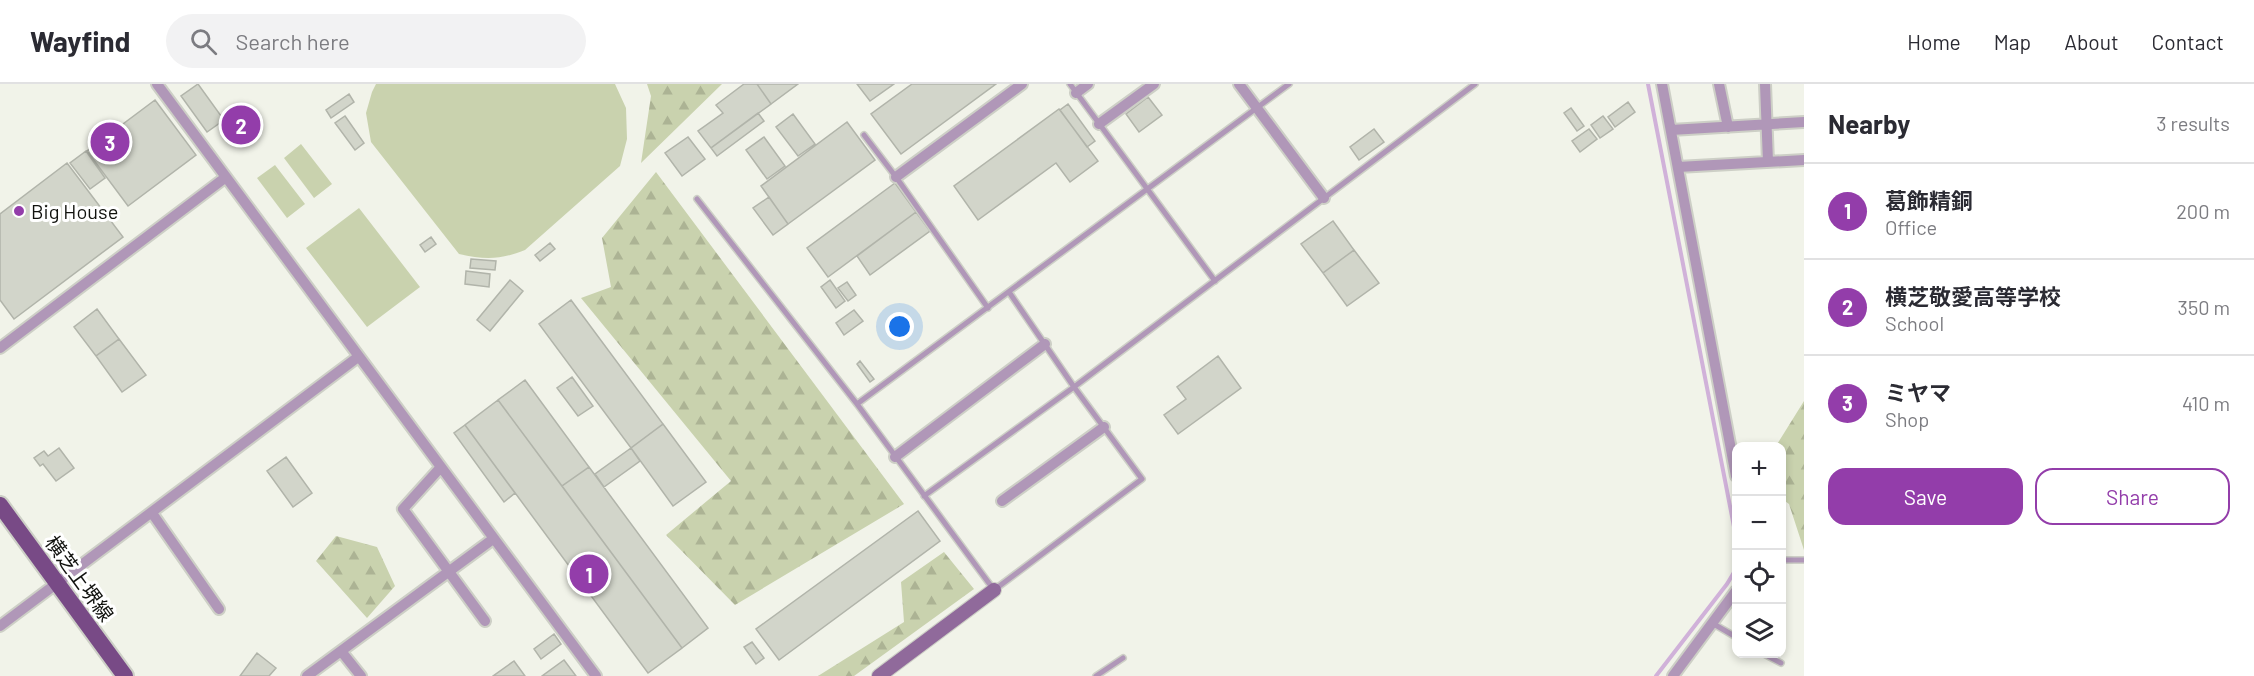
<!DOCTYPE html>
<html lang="en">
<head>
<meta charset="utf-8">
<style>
  body { margin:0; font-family:Barlow,"Noto Sans JP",sans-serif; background:#f2f2f3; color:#2b2b33 }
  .controls { position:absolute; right:18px; bottom:18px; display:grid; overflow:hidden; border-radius:12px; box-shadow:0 3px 9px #0003 }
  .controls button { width:54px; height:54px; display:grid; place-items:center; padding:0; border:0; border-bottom:2px solid #e1e1e2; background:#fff; color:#2b2b33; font:30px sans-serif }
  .you { position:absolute; left:900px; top:243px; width:21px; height:21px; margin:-15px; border:4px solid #fff; border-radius:50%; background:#1a73e8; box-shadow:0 0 0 9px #1a73e833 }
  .badge { display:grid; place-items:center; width:39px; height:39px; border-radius:50%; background:#933daa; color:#fff; font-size:20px; font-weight:700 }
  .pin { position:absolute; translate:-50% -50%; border:3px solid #fff; box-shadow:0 2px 6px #0006 }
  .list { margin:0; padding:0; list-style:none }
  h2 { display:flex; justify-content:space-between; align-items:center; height:78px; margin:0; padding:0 24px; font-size:26px }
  h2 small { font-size:20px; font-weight:400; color:#7c7c81 }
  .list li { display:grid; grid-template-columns:39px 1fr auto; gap:18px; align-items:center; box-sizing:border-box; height:96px; padding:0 24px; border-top:2px solid #e1e1e2 }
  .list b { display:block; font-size:22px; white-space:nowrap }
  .list p { margin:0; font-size:20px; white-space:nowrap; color:#7c7c81 }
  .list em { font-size:20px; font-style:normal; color:#7c7c81 }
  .actions { display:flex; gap:12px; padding:18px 24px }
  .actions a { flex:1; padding:14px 0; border:2px solid #933daa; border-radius:18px; text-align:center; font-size:21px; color:#933daa }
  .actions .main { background:#933daa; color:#fff }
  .icon { flex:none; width:33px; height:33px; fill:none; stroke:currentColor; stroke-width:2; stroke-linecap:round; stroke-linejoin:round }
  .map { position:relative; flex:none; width:1804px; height:592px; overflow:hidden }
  header { display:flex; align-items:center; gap:36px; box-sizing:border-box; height:84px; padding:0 30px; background:#fff; border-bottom:2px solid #e1e1e2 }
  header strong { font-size:28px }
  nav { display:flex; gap:33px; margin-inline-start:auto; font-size:21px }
  .search { width:420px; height:54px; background:#f2f2f3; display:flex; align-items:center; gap:15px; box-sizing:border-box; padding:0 21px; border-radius:33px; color:#7c7c81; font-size:22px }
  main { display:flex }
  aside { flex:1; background:#fff }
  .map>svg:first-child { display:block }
</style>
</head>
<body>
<header>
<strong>Wayfind</strong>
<div class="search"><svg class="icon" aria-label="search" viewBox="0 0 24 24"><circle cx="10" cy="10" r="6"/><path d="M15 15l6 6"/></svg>Search here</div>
<nav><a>Home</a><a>Map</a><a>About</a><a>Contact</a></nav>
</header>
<main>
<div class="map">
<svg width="1804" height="592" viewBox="0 0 1804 592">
  <defs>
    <pattern id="forest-firs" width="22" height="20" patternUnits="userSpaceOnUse" patternTransform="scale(1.5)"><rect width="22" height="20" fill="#c9d2ae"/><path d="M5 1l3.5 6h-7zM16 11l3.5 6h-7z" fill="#acb394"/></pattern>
  </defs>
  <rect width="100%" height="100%" fill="#f1f3e9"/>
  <path fill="url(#forest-firs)" d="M647 0H722L641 79 651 12Z
    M656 88 904 420 735 521 666 451 731 397 581 214 611 203 602 154Z
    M1804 317V466L1789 420 1782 415V362H1776Z
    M336 452 377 463 395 502 367 534 316 477Z
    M944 468 974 505 854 592H818L904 538 901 498Z"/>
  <path fill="#c9d2ae" d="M376 0H615L626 24 627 55 620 82 525 166C500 176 485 176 459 170L371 58 366 29 372 8Z
    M301 60 332 100 314 114 284 74Z
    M275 81 305 120 287 134 257 94Z
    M359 124 420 203 367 243 306 164Z"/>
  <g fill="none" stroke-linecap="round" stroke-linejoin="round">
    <path stroke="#d0b1d9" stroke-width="4" d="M1648 0 1736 453
      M1656 592 1727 500 1736 485"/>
  </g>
  <path fill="#d2d5ca" stroke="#b1b4aa" stroke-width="1.5" d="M198 0 224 36 207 48 181 12Z
    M744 0H757L771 20 711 64 698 47 723 29 716 21Z
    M757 0H798L771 20Z
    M857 0H894L870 17Z
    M912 0H996L901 70 871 30Z
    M349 10 354 18 331 34 326 26Z
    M1148 13 1162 31 1139 48 1126 30Z
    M155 16 196 71 128 122 87 67Z
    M1628 18 1635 28 1615 43 1608 33Z
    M1068 20 1095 57 1087 63 1060 26Z
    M1571 24 1584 42 1577 47 1564 29Z
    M1059 25 1098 77 1070 98 1056 79 978 136 954 102Z
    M758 29 764 37 717 72 711 64Z
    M793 30 815 60 798 72 776 43Z
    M345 32 364 59 355 66 335 39Z
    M1603 32 1613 45 1600 54 1591 41Z
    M847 38 875 76 788 140 761 102Z
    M1374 45 1384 58 1359 76 1350 63Z
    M1589 45 1597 55 1580 68 1572 57Z
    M688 53 705 75 682 92 665 69Z
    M764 53 785 82 767 95 746 66Z
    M86 67 105 94 90 105 70 79Z
    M67 79 123 153 14 235 0 216V130Z
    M895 99 916 128 828 193 807 164Z
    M769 113 788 140 773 151 753 124Z
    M916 128 930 147 870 191 857 172Z
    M1333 137 1354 166 1323 189 1301 160Z
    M431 153 436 160 425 168 420 161Z
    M550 159 555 165 540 177 535 171Z
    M1354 166 1379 199 1347 222 1323 189Z
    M471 175 496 177 495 186 470 184Z
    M466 187 490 190 489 203 465 200Z
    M510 196 523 207 490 247 477 236Z
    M830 196 845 217 836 224 821 203Z
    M847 198 856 211 848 217 838 204Z
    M571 216 663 340 631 364 539 240Z
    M97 225 119 255 96 272 74 243Z
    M854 226 863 237 844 251 836 239Z
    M119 255 146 291 122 308 96 272Z
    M1218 272 1241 304 1178 350 1164 331 1186 315 1177 303Z
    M860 277 874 295 870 298 857 280Z
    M572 293 593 322 578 332 557 304Z
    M525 296 589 383 562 402 498 316Z
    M498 316 682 564 648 589 465 341Z
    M663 340 706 398 673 422 631 364Z
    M465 341 515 409 504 418 454 349Z
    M59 364 74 384 56 397 43 380 40 382 34 374 44 367 48 372Z
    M631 364 640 377 604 403 595 390Z
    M286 373 312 409 293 423 267 387Z
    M589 383 708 544 682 564 562 402Z
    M918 427 940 457 779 576 756 545Z
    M554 550 561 560 541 575 534 565Z
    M752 558 764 574 756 580 744 563Z
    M257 569 276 584 269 592H240Z
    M564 576 576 592H542Z
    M514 577 525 592H493Z"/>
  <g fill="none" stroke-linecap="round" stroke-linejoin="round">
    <g stroke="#cdcfc6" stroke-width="8">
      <path id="lane" d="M1070 0 1215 197
        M864 51 896 93 988 224
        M697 115 857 320 994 506 1142 395 1074 303 1009 208
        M857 320 1289 0
        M924 412 1074 303 1475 0
        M1782 476H1804
        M1712 539 1736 553
        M1764 570 1781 579
        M1096 592 1123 574"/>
    </g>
    <g stroke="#cdcfc6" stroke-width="14">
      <path id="street" d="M157 0 596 592
        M1239 0 1324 114
        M1662 0 1736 392
        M1719 0 1728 43
        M1765 0 1768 78
        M1076 9 1088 0
        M1099 40 1154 0
        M1671 46 1804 38
        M1678 83 1804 76
        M896 93 1022 0
        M0 264 226 93
        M895 373 1045 260
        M440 384 403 425 485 537
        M1002 417 1104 343
        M152 429 219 525
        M0 542 358 273
        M341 567 361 592
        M307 592 493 455
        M1673 592 1736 507"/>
    </g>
    <g stroke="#cdcfc6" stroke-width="16">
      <path id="secondary" d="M879 592 994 506"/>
    </g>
    <g stroke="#cdcfc6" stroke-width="20">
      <path id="primary" d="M0 421 125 592"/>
    </g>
    <use href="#lane" stroke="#b097b8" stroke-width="5"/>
    <use href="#street" stroke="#b097b8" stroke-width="10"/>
    <use href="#secondary" stroke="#906a9b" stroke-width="14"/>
    <use href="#primary" stroke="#784a86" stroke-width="16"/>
  </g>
  <circle fill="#933daa" stroke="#fff" stroke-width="2" cx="19" cy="127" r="6"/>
  <g text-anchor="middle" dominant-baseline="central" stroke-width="6" stroke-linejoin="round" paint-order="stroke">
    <g font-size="20" fill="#11120e" stroke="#fff" text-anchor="start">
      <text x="31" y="127">Big House</text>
    </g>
    <g font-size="20" fill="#11120e" stroke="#fff">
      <text transform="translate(80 494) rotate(54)">横芝上堺線</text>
    </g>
  </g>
</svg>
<div class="controls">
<button>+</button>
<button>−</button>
<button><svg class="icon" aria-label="locate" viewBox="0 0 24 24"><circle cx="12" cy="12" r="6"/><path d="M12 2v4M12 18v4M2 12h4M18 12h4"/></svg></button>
<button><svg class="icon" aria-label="layers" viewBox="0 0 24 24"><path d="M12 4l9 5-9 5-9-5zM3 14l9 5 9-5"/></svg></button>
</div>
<div class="you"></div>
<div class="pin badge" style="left:589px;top:490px">1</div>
<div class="pin badge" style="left:241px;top:41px">2</div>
<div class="pin badge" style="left:110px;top:58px">3</div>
</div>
<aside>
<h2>Nearby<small>3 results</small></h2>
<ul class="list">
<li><span class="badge">1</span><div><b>葛飾精銅</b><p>Office</p></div><em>200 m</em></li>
<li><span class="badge">2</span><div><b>横芝敬愛高等学校</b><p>School</p></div><em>350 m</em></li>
<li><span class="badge">3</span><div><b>ミヤマ</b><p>Shop</p></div><em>410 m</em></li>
</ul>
<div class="actions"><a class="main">Save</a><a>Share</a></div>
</aside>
</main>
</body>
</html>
